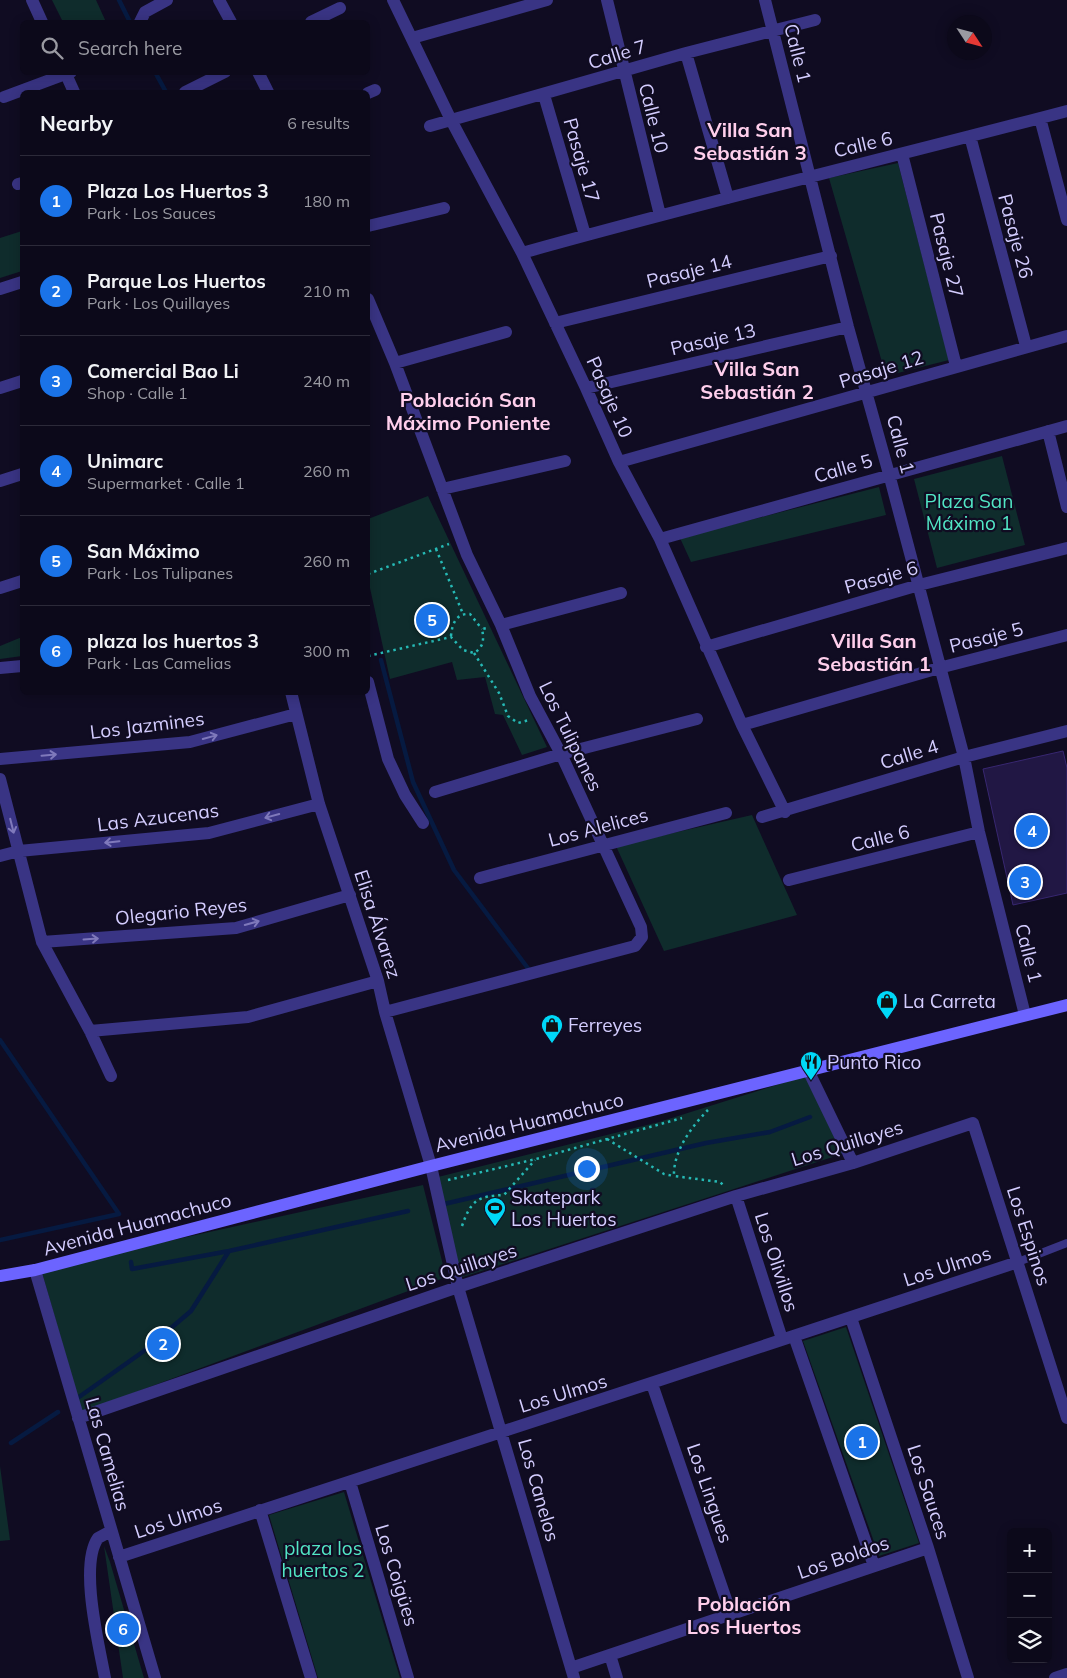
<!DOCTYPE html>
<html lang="en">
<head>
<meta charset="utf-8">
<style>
  body { margin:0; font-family:Mulish,sans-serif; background:#1a1727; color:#f1f3f6 }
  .controls { position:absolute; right:15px; bottom:15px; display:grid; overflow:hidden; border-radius:8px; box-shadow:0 2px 12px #0003 }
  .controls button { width:45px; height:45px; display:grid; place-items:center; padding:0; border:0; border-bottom:1px solid #2c2a39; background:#0c091a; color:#f1f3f6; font:25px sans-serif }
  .compass { position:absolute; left:947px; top:15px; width:45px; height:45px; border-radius:50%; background:#0c091a; box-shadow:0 2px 12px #0003; rotate:126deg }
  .you { position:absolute; left:586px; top:1168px; width:18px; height:18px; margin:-12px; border:4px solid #fff; border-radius:50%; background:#1a73e8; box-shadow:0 0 0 8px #1a73e833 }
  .badge { display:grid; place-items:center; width:32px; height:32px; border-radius:50%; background:#1a73e8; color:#fff; font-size:16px; font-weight:700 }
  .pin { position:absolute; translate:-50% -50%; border:2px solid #fff; box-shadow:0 1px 5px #0006 }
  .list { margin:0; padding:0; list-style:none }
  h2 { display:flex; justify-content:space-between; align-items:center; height:65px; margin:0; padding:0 20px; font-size:21px }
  h2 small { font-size:16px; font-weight:400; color:#9a9aa2 }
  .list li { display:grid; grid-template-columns:32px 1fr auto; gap:15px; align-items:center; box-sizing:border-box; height:90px; padding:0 20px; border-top:1px solid #2c2a39 }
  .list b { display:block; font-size:19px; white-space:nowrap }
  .list p { margin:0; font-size:16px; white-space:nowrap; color:#9a9aa2 }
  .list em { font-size:16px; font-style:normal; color:#9a9aa2 }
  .icon { flex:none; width:28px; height:28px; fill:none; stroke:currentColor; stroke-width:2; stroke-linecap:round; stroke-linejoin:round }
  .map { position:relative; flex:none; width:1067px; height:1678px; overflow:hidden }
  .search { position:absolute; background:#0c091a; box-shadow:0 2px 12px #0003; left:20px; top:20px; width:350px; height:55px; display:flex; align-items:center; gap:12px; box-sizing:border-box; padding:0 18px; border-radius:8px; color:#9a9aa2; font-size:19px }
  .panel { position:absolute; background:#0c091a; box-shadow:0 2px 12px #0003; left:20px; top:90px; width:350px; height:605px; border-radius:8px }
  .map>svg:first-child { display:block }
</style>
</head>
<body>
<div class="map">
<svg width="1067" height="1678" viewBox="0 0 1067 1678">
  <rect width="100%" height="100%" fill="#100c22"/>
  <path fill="#0f2c2c" d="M52 0H96L106 22H63Z
    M898 163 949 360 886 376 829 178Z
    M22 231V271L0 278V238Z
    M1002 456 1025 545 937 568 914 479Z
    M879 487 886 515 691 562 680 538Z
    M428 496 547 747 522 755 503 715 495 714 485 677 457 680 452 662 390 679 368 579V519Z
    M22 637V656L0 659V646Z
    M752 815 797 915 664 951 616 846Z
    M808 1075 848 1152 460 1278 438 1177 659 1122Z
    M423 1185 446 1277 82 1412 41 1269Z
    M846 1327 919 1543 879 1556 803 1341Z
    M0 1466 10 1540 0 1541Z
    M344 1492 400 1678H318L269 1515Z
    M104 1546 110 1562 144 1678H123Z"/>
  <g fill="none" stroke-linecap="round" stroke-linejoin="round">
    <path stroke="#061a41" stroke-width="4.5" d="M119 0 130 22
      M155 72 166 92
      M381 660 413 782 454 870 530 971
      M0 1040 119 1214 0 1240
      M444 1204 706 1143 770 1132 810 1117
      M131 1262 132 1269 229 1251 408 1211
      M79 1397 144 1351 191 1311 229 1251
      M11 1443 58 1412"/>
  </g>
  <path fill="#211744" stroke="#382771" d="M1063 751 1067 768V893L1013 905 983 769Z"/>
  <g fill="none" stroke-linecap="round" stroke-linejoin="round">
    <path stroke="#26b9b5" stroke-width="2.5" stroke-dasharray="2.5 4" stroke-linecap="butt" d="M436 549 463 614
      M368 574 449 544
      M451 636C452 624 456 613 470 614L482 629
      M474 653 499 693 508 716 518 723 529 720
      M368 656 451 637 463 650 474 653C484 647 484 639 482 629L487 628
      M708 1110C691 1127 673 1152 674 1176L720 1182 725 1187
      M607 1139 664 1174 674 1176
      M448 1180 536 1159 682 1118
      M462 1226C471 1200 478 1196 504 1195L535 1160"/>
    <path stroke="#393484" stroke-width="8" d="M1018 1262 1067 1243"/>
    <path stroke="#393484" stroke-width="12" d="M32 0 42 22
      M219 0 231 22
      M393 0 451 120 522 253 586 388 619 462 660 539 742 725 785 812
      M607 0 660 215
      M765 0 848 327 889 474 964 757 979 832 1025 1015
      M140 22 145 12 167 0
      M311 22 340 8
      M412 38 547 0
      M686 53 728 198
      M65 72 74 92
      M258 72 268 92
      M185 92 225 72
      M368 93 375 90
      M544 95 585 235
      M4 97 71 72
      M1040 118 1067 220
      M430 126 686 53 815 20
      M970 136 1026 346
      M902 154 956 366
      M18 184 22 183
      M368 226 444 208
      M522 253C703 202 885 159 1067 111
      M0 289 22 282
      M368 299 395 363 467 555 501 625 530 696 561 754 641 927 642 937 635 946 385 1012
      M555 323 831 256
      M395 363 506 332
      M0 388 22 381
      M586 388 848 327
      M1048 431 1067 507
      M619 462 1067 336
      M0 481 22 474
      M442 489 565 461
      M660 539 1067 426
      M0 588 22 581
      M501 625 621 593
      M706 647 919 585 1067 548
      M0 668 22 666
      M368 682 388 759 405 795 423 823
      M291 692 319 804 378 981 385 1012 431 1166 458 1287 574 1678
      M742 725 939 668 1067 635
      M0 759 190 742 296 714
      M0 779 42 942 90 1031 111 1076
      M435 792 561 754 697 719
      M762 817 964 757 1067 731
      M0 856 19 851 209 833 319 804
      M480 878 726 813
      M789 880 979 832
      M42 942 236 928 350 895
      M90 1031 248 1017 378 981
      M808 1070 853 1163
      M736 1196 782 1339
      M35 1270 155 1678
      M851 1318 928 1548 968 1678
      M794 1336 874 1566
      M652 1384 731 1614
      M78 1418 458 1287 736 1196 853 1163 973 1123 1067 1418
      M350 1482 408 1678
      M260 1510 311 1678
      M119 1557C418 1458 719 1362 1018 1262
      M610 1655 617 1678
      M571 1668 928 1548
      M105 1678C99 1645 79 1565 98 1538L111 1531
      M1055 1678 1067 1674"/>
    <path stroke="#6c64ff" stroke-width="12" d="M0 1276 35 1270 431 1166 1067 1005"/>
  </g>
  <defs><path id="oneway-shaft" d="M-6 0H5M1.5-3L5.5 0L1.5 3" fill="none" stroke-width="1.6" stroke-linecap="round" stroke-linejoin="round" transform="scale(1.25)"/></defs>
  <g stroke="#7f79bb">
    <use href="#oneway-shaft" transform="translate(210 737) rotate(-15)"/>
    <use href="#oneway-shaft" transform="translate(49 755) rotate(-5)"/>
    <use href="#oneway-shaft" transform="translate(272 816) rotate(165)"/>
    <use href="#oneway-shaft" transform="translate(12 826) rotate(76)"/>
    <use href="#oneway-shaft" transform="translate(112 842) rotate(174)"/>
    <use href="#oneway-shaft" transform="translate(252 923) rotate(-16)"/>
    <use href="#oneway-shaft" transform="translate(91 939) rotate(-4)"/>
  </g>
  <defs>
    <g id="shop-pin" transform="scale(1.125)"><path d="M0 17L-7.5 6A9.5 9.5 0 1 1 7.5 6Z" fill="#00d8f8" stroke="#100c22"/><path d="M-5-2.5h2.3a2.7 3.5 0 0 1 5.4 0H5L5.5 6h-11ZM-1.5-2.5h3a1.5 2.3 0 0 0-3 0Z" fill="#111"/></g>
    <g id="restaurant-pin" transform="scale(1.125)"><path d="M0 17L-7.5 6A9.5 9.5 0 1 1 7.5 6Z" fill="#00d8f8" stroke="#100c22"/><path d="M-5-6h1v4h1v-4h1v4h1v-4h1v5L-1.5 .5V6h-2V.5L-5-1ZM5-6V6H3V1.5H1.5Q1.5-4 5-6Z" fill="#111"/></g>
    <g id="stadium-pin" transform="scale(1.125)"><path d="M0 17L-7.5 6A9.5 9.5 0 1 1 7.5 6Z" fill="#00d8f8" stroke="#100c22"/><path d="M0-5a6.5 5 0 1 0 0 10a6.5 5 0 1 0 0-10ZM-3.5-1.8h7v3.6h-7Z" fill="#111"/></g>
  </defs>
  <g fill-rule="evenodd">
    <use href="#shop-pin" x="887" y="1001"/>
    <use href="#shop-pin" x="552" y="1025"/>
    <use href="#restaurant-pin" x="811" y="1062"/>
    <use href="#stadium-pin" x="495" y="1208"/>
  </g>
  <g text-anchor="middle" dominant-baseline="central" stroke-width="4.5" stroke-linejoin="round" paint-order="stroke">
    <g font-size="19" fill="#d4cdff" stroke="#100c22">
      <text transform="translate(798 53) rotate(76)">Calle 1</text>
      <text transform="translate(617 54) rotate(-17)">Calle 7</text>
      <text transform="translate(654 118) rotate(76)">Calle 10</text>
      <text transform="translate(863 144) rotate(-13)">Calle 6</text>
      <text transform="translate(582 160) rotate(74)">Pasaje 17</text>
      <text transform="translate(1016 236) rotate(75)">Pasaje 26</text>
      <text transform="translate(947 255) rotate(76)">Pasaje 27</text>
      <text transform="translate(689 271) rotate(-14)">Pasaje 14</text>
      <text transform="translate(713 339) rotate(-13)">Pasaje 13</text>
      <text transform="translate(881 369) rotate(-17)">Pasaje 12</text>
      <text transform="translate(610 397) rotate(66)">Pasaje 10</text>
      <text transform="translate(901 444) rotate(75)">Calle 1</text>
      <text transform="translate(843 468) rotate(-16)">Calle 5</text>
      <text transform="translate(881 577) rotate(-16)">Pasaje 6</text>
      <text transform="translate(986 637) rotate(-14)">Pasaje 5</text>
      <text transform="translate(147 725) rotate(-7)">Los Jazmines</text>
      <text transform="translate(571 736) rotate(64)">Los Tulipanes</text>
      <text transform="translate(909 754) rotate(-17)">Calle 4</text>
      <text transform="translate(158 817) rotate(-7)">Las Azucenas</text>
      <text transform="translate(598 827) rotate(-15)">Los Alelices</text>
      <text transform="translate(880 838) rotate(-14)">Calle 6</text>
      <text transform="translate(181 911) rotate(-6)">Olegario Reyes</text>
      <text transform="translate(378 924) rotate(72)">Elisa Álvarez</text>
      <text transform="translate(1029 953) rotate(76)">Calle 1</text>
      <text transform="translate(529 1122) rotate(-14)">Avenida Huamachuco</text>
      <text transform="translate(847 1143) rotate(-17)">Los Quillayes</text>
      <text transform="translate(137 1224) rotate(-15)">Avenida Huamachuco</text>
      <text transform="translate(1029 1236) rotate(72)">Los Espinos</text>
      <text transform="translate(777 1262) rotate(72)">Los Olivillos</text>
      <text transform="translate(947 1266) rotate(-18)">Los Ulmos</text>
      <text transform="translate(461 1267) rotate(-18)">Los Quillayes</text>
      <text transform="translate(563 1393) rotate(-17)">Los Ulmos</text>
      <text transform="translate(108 1454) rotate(74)">Las Camelias</text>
      <text transform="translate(539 1490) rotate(74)">Los Canelos</text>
      <text transform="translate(929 1492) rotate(72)">Los Sauces</text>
      <text transform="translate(710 1493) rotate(71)">Los Lingues</text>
      <text transform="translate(178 1518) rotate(-18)">Los Ulmos</text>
      <text transform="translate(843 1557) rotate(-19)">Los Boldos</text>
      <text transform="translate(397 1575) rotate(73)">Los Coigües</text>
    </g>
    <g font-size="19" fill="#52e6c5" stroke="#100c22">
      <text x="969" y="501">Plaza San<tspan x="969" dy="22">Máximo 1</tspan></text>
      <text x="323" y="1548">plaza los<tspan x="323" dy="22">huertos 2</tspan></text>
    </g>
    <g font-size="19" fill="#d4cdff" stroke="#100c22" text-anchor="start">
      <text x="903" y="1001">La Carreta</text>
      <text x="568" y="1025">Ferreyes</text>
      <text x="827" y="1062">Punto Rico</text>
      <text x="511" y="1197">Skatepark<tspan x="511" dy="22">Los Huertos</tspan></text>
    </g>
    <g font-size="20" font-weight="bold" fill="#ffcfec" stroke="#100c22">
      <text x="750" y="129">Villa San<tspan x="750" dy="23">Sebastián 3</tspan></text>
      <text x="757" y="368">Villa San<tspan x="757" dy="23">Sebastián 2</tspan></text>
      <text x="468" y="399">Población San<tspan x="468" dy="23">Máximo Poniente</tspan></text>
      <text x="874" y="640">Villa San<tspan x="874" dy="23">Sebastián 1</tspan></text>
      <text x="744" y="1603">Población<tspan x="744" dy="23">Los Huertos</tspan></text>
    </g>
  </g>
</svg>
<div class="controls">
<button>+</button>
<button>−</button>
<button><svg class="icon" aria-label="layers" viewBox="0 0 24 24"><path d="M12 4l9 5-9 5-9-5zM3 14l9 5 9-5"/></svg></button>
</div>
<svg class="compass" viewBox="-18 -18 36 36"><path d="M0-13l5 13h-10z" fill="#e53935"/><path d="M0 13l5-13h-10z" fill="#9a9aa2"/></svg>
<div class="you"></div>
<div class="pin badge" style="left:862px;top:1442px">1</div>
<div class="pin badge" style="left:163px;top:1344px">2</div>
<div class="pin badge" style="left:1025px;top:882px">3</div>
<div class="pin badge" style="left:1032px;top:831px">4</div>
<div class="pin badge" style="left:432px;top:620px">5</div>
<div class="pin badge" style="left:123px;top:1629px">6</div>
<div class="search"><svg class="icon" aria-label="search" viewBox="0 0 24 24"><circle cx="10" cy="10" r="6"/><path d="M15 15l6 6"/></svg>Search here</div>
<section class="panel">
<h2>Nearby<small>6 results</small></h2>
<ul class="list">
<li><span class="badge">1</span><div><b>Plaza Los Huertos 3</b><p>Park · Los Sauces</p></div><em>180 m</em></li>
<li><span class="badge">2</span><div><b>Parque Los Huertos</b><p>Park · Los Quillayes</p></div><em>210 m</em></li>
<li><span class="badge">3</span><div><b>Comercial Bao Li</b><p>Shop · Calle 1</p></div><em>240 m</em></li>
<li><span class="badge">4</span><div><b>Unimarc</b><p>Supermarket · Calle 1</p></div><em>260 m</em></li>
<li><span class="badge">5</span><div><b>San Máximo</b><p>Park · Los Tulipanes</p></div><em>260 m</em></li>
<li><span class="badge">6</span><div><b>plaza los huertos 3</b><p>Park · Las Camelias</p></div><em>300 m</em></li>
</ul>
</section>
</div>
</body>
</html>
